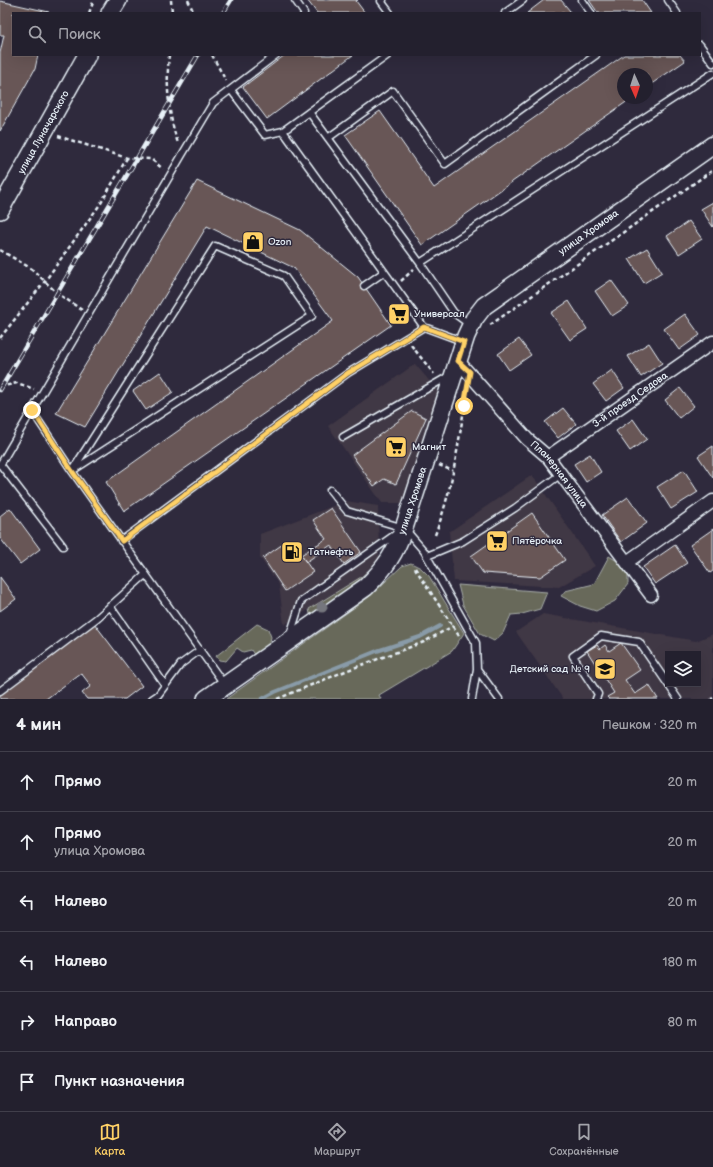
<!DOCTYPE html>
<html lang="ru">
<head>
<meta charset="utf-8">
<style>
  body { margin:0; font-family:"Balsamiq Sans",sans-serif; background:#2f2d3a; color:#f1f3f6 }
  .controls { position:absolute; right:12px; bottom:12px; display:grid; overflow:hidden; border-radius:0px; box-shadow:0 4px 16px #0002 }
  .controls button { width:36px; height:36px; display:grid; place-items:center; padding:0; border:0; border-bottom:1px solid #403e4a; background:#23202e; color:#f1f3f6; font:20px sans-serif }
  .compass { position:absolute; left:617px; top:68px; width:36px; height:36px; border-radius:50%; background:#23202e; box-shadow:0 4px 16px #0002; rotate:177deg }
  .stop { position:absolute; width:12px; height:12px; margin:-9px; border:3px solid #ffd166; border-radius:50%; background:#fff }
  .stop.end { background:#ffd166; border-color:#fff; box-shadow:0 1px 4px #0008 }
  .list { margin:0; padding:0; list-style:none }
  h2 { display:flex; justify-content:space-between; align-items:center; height:52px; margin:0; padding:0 16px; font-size:17px }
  h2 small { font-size:13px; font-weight:400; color:#a3a3aa }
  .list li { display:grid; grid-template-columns:26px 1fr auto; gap:12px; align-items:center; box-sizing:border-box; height:60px; padding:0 16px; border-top:1px solid #403e4a }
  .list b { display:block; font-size:15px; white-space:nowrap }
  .list p { margin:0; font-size:13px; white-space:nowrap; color:#a3a3aa }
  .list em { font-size:13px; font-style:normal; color:#a3a3aa }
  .icon { flex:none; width:22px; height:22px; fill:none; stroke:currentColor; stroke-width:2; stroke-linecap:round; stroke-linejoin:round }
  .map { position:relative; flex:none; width:713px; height:699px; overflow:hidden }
  .search { position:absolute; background:#23202e; box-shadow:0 4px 16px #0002; left:12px; right:12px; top:12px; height:44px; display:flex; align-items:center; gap:10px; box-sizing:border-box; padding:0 14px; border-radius:0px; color:#a3a3aa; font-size:15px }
  .sheet { height:412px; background:#23202e }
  nav { display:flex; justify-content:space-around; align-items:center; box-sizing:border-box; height:56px; border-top:1px solid #403e4a; background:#23202e; font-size:11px; color:#a3a3aa }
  nav a { display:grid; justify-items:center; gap:2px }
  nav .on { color:#ffd166 }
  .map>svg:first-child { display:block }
</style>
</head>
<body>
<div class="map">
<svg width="713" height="699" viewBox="0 0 713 699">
  <rect width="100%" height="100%" fill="#2f2a3d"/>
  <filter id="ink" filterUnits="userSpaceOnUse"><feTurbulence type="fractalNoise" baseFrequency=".025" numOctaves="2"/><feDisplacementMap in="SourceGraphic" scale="8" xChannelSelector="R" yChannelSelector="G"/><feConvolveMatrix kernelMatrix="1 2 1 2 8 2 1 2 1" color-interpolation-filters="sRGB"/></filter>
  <g filter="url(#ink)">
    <path fill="#403744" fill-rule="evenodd" d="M415 364 438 391 404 503H382L328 426Z
      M532 475 595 566 559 587 454 581 449 532Z
      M346 501 378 506 379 559 360 577 284 625 279 585 260 558V534Z
      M543 614 696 641 713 634V699H563L516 632ZM668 654H698V684H668Z"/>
    <path fill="#67695a" stroke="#a8ada9" d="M609 556 622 564 628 572V584L615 601 596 611 580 606 561 596 565 591 594 584Z
      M380 560 367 580 314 615 310 614 309 609 361 577Z
      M411 563 421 568 429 576 464 633 452 651 379 695 381 699H226L369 597 402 566Z
      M458 585 547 592 540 609 522 614 511 615 503 633 494 641 480 634 463 605Z
      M257 624 268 629 271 637 268 649 255 656 251 650 243 652 237 648 226 661 219 660 216 656Z"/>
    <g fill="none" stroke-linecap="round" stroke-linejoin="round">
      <path stroke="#899ba8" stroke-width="4" d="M262 699 275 692 377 651 420 637 440 626"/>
    </g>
    <path fill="#685656" stroke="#e8f1f8" d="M307 0H358L356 1 365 13H317Z
      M544 0H561L570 11 568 13H527Z
      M589 0H642L651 13H598Z
      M0 1 49 12 48 13H13V55H38L35 69 0 131V53L4 35H0Z
      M285 55H353L267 119 243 87Z
      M624 55H680L685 61 647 87V74H623V98H632L422 245 345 135 380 111 434 188Z
      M197 181 300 230 358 277 391 325 124 511 106 482 333 321 294 268 207 226 85 427 56 413Z
      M713 202V227L701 209Z
      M689 221 702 239 679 254 667 236Z
      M647 248 662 272 644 283 629 259Z
      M611 280 629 305 612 316 595 291Z
      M569 301 587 329 570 340 551 313Z
      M685 314 700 335 679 350 664 329Z
      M519 339 531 355 509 370 498 354Z
      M649 343 662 363 641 377 628 356Z
      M612 370 624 388 606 401 593 384Z
      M160 372 173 392 146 410 133 391Z
      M680 388 694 406 679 418 665 400Z
      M563 408 576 424 558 438 545 422Z
      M412 411 426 418 396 484 384 479 374 486 352 455Z
      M633 419 647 439 630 451 616 431Z
      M713 446V478L698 456Z
      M590 454 601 472 586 482 574 464Z
      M684 470 698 492 671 509 657 487Z
      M628 497 647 523 621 542 602 515Z
      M10 508 40 549 20 564 0 538V516Z
      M331 508 361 552 344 564 331 545 306 562 301 555 326 539 313 520Z
      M532 513 565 560 540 577 483 573 471 556Z
      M713 529V571L710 573 690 545Z
      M290 539 313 572 285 591 263 558Z
      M675 545 687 563 655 584 643 567Z
      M0 577 16 599 0 611Z
      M94 623 142 686 125 699H87L82 693 91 686 81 673 46 699H0V694Z
      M621 643 640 670 625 680 635 694 649 685 658 699H609L607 697 614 693 587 651 597 645 600 649 605 645 609 651Z"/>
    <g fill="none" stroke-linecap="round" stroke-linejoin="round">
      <g stroke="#e8f1f8" stroke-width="9">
        <path id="service" d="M295 0 304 13
          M383 0 381 1 390 13
          M582 0 591 13
          M668 0 677 13
          M505 13 523 0
          M700 45 713 63
          M388 55 283 131 424 327 462 341
          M231 90 265 135 283 131
          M309 112 420 263 454 313 469 324
          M328 138 393 91 445 164 596 55
          M215 246 284 276 312 316 72 471Z
          M420 263 713 73
          M364 286 384 272
          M32 411 72 471 224 684
          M343 437 449 376
          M0 464 63 546
          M0 465 182 155 213 103 276 55
          M330 490 347 511 404 528 424 551 476 643 477 669 499 699
          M121 541 348 373 424 327
          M427 556 463 541 515 508 561 474
          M110 606 165 685
          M290 635 301 601 396 534
          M0 691 97 618 145 575
          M152 699 158 695 181 664 200 650
          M472 699 477 669
          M596 699 598 694 573 656 601 636 639 642 678 699"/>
      </g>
      <g stroke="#e8f1f8" stroke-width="15">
        <g id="minor">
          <path id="s1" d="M458 361 527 439 548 457 651 595"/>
          <path id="s2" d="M548 457 713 342"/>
          <path d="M627 562 713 501"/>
        </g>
      </g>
      <g stroke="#e8f1f8" stroke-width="20">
        <g id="secondary">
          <path d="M110 13 118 0"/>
          <path id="s3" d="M0 210 87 55"/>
          <path id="s4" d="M206 699 366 587C385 568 395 554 404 528L466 336 474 319 484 306 713 145"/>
        </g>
      </g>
      <path stroke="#e8f1f8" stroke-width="2.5" stroke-dasharray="4 3" stroke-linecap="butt" d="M171 0 172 13
        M188 0 194 13
        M89 13 94 0
        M169 55C166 84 168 115 178 143
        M212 55 226 81
        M58 136 127 158 151 159 163 169
        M0 250 32 269 57 293 82 310
        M401 281 414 269
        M490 325 713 170
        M0 338 45 281 101 203 127 158
        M411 345 434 374
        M0 387 17 383 34 389
        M439 465 453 471
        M435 535C453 489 459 439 467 390
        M415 568 459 636
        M277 699 348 670 424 642 453 626
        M711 699 713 698"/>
      <use href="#service" stroke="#2f2a3d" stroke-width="6"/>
      <use href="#minor" stroke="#2f2a3d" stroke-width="12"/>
      <use href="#secondary" stroke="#2f2a3d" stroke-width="17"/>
      <g stroke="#e8f1f8" stroke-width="4.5">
        <path id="rail" d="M223 13 231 0
          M0 390 198 55"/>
      </g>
      <use href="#rail" stroke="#2f2a3d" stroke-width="3" stroke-dasharray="9" stroke-linecap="butt"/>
    </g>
    <circle fill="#75767d" cx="322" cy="607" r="5.5"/>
  </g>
  <g fill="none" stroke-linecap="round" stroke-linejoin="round" filter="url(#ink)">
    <path stroke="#ffd166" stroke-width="5" d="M32 410 72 471 122 541 348 373 424 327 464 342 458 361 470 372 464 406"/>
  </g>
  <defs>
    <g id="shop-square" transform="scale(1.15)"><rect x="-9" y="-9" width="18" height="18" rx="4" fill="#ffd166" stroke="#2f2a3d"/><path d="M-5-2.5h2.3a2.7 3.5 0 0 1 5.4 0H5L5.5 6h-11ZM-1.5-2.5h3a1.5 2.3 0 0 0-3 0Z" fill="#111"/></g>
    <g id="supermarket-square" transform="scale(1.15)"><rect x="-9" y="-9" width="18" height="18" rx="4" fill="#ffd166" stroke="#2f2a3d"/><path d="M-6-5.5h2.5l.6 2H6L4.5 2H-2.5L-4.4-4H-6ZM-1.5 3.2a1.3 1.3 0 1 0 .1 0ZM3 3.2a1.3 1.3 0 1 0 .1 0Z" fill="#111"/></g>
    <g id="fuel-square" transform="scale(1.15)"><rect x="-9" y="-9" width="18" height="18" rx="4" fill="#ffd166" stroke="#2f2a3d"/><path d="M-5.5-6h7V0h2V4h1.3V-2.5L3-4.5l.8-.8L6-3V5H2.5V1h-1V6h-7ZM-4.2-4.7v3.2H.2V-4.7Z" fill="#111"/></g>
    <g id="school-square" transform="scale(1.15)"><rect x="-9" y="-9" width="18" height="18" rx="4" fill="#ffd166" stroke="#2f2a3d"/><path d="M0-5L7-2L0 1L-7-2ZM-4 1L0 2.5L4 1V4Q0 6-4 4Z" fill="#111"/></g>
  </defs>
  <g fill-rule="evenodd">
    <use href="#shop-square" x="253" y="242"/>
    <use href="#supermarket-square" x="399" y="314"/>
    <use href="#supermarket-square" x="396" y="447"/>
    <use href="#supermarket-square" x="497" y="541"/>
    <use href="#fuel-square" x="292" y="552"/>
    <use href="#school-square" x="605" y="669"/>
  </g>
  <g text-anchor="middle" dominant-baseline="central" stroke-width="3" stroke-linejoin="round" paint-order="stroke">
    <g font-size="10" fill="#e8f1f8" stroke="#2f2a3d">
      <text stroke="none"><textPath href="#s3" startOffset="89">улица Луначарского</textPath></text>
      <text stroke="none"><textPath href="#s4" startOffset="631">улица Хромова</textPath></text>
      <text stroke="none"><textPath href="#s2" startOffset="100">3-й проезд Седова</textPath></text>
      <text stroke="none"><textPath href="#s1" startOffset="152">Планерная улица</textPath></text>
      <text stroke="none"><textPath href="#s4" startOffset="295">улица Хромова</textPath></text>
    </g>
    <g font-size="10" fill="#e8f1f8" stroke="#2f2a3d" text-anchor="start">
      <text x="268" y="242">Ozon</text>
      <text x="414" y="314">Универсал</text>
      <text x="412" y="447">Магнит</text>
      <text x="512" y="541">Пятёрочка</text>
      <text x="308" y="552">Татнефть</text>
      <text x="590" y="669" text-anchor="end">Детский сад № 9</text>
    </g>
  </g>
</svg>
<div class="controls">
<button><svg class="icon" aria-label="layers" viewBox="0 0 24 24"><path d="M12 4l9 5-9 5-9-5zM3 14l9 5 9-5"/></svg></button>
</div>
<svg class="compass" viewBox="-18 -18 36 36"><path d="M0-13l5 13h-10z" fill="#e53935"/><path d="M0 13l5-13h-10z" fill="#a3a3aa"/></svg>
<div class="stop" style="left:464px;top:406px"></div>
<div class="stop end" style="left:32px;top:410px"></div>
<div class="search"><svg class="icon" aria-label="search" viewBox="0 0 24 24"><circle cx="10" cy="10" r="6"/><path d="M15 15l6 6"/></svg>Поиск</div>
</div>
<section class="sheet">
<h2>4 мин<small>Пешком · 320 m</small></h2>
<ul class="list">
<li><svg class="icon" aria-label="ahead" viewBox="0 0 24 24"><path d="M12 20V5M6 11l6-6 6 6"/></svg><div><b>Прямо</b></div><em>20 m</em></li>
<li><svg class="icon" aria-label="ahead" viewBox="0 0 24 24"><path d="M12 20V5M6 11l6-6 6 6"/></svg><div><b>Прямо</b><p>улица Хромова</p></div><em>20 m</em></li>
<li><svg class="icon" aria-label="left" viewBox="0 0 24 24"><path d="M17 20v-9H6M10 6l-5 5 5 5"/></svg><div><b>Налево</b></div><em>20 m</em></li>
<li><svg class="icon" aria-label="left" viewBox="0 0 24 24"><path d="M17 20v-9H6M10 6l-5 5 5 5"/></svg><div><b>Налево</b></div><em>180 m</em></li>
<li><svg class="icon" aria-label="right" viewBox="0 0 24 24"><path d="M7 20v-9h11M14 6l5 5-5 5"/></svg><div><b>Направо</b></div><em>80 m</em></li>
<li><svg class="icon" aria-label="arrive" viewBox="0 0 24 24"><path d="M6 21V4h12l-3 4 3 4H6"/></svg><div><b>Пункт назначения</b></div></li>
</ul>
</section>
<nav>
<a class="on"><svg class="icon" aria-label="map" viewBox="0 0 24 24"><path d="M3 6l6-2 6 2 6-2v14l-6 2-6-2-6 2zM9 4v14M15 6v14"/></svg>Карта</a>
<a><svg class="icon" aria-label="directions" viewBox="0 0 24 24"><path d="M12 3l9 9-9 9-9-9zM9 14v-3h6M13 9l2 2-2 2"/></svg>Маршрут</a>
<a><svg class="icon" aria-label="saved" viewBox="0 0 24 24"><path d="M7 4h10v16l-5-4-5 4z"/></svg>Сохранённые</a>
</nav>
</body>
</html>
